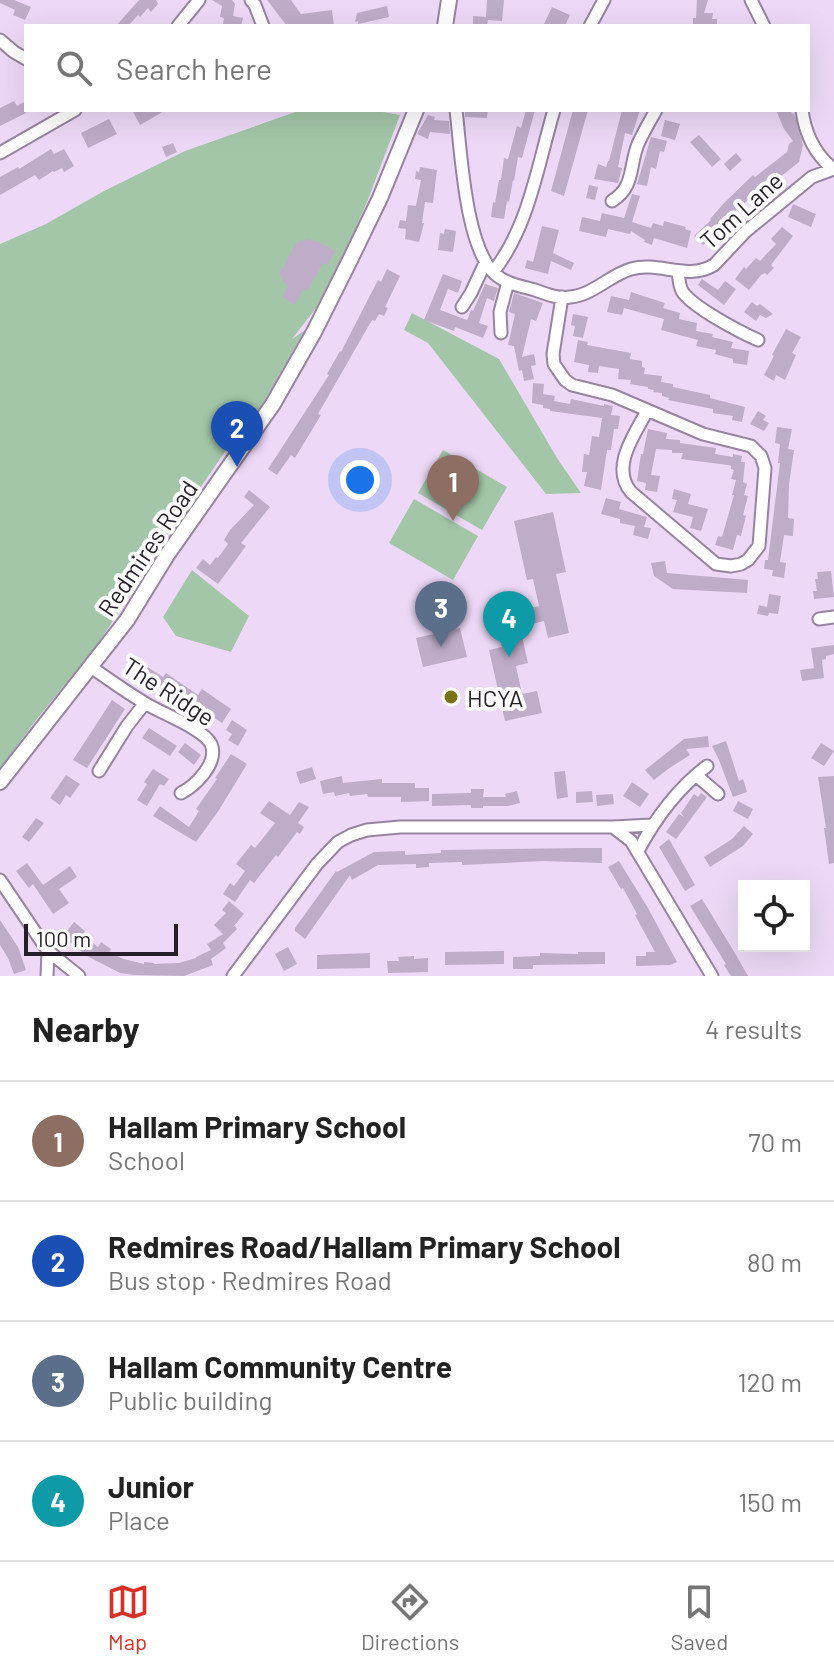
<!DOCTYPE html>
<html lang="en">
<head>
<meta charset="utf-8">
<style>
  body { margin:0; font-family:Barlow,sans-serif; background:#f2f2f2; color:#222 }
  .controls { position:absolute; right:24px; bottom:24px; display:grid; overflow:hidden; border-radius:0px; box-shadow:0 8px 32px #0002 }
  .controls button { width:72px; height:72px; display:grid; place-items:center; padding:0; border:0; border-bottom:2px solid #e0e0e0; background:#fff; color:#222; font:40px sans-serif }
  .scale { position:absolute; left:24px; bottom:20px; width:154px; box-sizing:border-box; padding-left:8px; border:4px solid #261f29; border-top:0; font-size:22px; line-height:28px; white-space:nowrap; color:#261f29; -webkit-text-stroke:6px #fff; paint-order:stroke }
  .you { position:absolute; left:360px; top:480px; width:28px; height:28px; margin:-20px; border:6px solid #fff; border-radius:50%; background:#1a73e8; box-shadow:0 0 0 12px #1a73e833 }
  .badge { display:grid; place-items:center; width:52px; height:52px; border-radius:50%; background:#d93025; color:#fff; font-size:26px; font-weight:700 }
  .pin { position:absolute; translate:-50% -66px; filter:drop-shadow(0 2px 4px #0008) }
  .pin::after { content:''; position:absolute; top:42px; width:28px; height:24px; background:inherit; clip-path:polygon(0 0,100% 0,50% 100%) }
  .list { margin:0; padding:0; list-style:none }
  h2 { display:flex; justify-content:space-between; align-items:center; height:104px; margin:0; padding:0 32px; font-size:34px }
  h2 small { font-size:26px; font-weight:400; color:#767676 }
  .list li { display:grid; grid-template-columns:52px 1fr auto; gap:24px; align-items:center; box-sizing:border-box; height:120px; padding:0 32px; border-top:2px solid #e0e0e0 }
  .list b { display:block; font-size:30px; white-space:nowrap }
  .list p { margin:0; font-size:26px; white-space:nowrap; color:#767676 }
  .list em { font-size:26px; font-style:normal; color:#767676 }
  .icon { flex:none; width:44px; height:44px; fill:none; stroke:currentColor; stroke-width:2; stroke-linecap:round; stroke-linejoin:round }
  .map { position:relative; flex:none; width:834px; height:976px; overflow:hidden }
  .search { position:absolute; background:#fff; box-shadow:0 8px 32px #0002; left:24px; right:24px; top:24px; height:88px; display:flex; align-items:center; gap:20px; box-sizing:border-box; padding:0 28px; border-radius:0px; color:#767676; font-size:30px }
  .sheet { height:584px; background:#fff }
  nav { display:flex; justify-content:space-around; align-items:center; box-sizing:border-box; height:112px; border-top:2px solid #e0e0e0; background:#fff; font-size:22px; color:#767676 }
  nav a { display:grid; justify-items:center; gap:4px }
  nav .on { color:#d93025 }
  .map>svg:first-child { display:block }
</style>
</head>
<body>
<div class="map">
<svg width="834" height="976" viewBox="0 0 834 976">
  <rect width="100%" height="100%" fill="#edd9f7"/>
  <path fill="#a3c6a8" d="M301 110H371L400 115 367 202 344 254 316 308 292 339 304 331 261 407 242 427 154 555 136 577 135 587 97 645 36 720 0 769V244L46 224 104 191 185 151Z
    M412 313 499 359 557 458 581 493 546 494 428 343 404 330Z
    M443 450 507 487 482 530 418 493Z
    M414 499 478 536 453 580 389 543Z
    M192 570 249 616 231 652 176 636 163 617Z"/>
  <path fill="#bfacc9" d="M0 0H14L31 7 25 20 13 15 15 10 0 3Z
    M139 0H156L158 4 151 12 148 8 140 17 138 15 128 26H116Z
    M212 0H232L235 4 233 16 243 18 241 26 223 24 224 18 220 17 222 6Z
    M267 0H291L301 14 332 10 334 26H287Z
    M487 0H504L502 21 488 20 487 26H473V16L486 17Z
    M697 0H708L704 13H713L712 19H717V26H693V18H696Z
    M387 6 389 17 358 24V21L355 22 357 13Z
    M552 7 570 15 565 26H543Z
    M14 101 17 106 26 101V113L0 126V108Z
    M132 110H166L140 125Z
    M465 110H488L487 118 465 117Z
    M526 110H535L522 158 518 157 514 181 513 180 509 202 507 201 504 219 491 217 493 202 495 203 499 180H501L504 158 508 159 517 126 521 128Z
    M573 110H588L564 196 551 191Z
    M622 110H640L632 135 625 133 618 167 622 168 618 183 594 179 598 164 606 167 608 161H609Z
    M776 110H791L792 114 794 113 803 145 799 162 754 198 753 196 736 210 718 232 703 245 694 236 711 220 710 219 724 203 753 175 755 177 787 152 789 144 793 141 784 129Z
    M428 115 435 117 434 120 449 121 450 134 430 132 428 139 417 134Z
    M109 119 117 134 88 148 81 133Z
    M665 120 680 124 675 140 661 136Z
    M699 135 721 159 712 167 690 142Z
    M651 137 667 141 664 152 660 151 656 169 651 167 647 186 637 184Z
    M173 143 177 152 166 157 162 147Z
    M51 149 54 154 64 149 74 166 64 172 62 168 54 172 53 171 39 180 35 175 0 195V177L18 167 19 169Z
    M736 153 742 160 730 171 724 164Z
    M420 167 437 170 433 203 425 202 422 223H424L419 242 405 239 406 229 398 228 400 220 406 221 408 205 416 206 421 180 415 179 416 171 419 172Z
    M589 185 598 187 595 200 586 198Z
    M632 194 640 196 632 222 651 228 653 223 663 226 664 221 686 227 685 229 691 231 687 248 654 238 652 245 644 242 645 240 631 231 630 234 608 229 606 237 579 231 582 217 600 221 602 213 624 218Z
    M793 204 816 214 811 227 788 217Z
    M542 226 559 230 553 253 574 263 571 270 551 261 548 274 525 268 527 260 533 262Z
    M782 227 793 236 771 265 774 268 767 275 765 273 761 275 749 290 735 279 744 267 746 269 756 258 760 261 776 244 771 239Z
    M445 229 456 231 453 252 438 250 440 233 444 234Z
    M309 239 321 243 335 251 328 265 323 263 307 291 303 289 295 305 282 297 288 286 282 281 283 278 279 275 295 245 300 241Z
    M387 269 400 276 385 307 388 308 384 316 379 314 375 321 372 320 318 414 321 415 295 458 291 455 277 475 268 469 329 375 327 374 340 351 341 352 378 280 381 282Z
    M443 274 462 281 458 293 448 289 440 310 467 320 471 310 473 311 485 284 498 288 494 301 487 298 479 323 488 326 483 338 455 327 454 331 424 320Z
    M702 279 718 290 725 281 736 289 724 305 698 285Z
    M631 292 665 303 663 308 680 313 679 319 697 323 696 331 713 334 712 337 733 342 731 348 749 351 747 365 733 363V359L715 354 716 350 696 346 698 340 661 330 664 319 624 308 622 315 607 312 611 296 629 300Z
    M514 293 543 303 536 321 531 319 522 357 534 354 536 365 531 366 534 379 524 381 522 370 519 371 514 346 508 345 515 314 509 312Z
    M752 302 757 306 760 304 773 314 766 318 760 315 756 321 744 312Z
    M573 314 588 317 583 338 573 336 575 326 571 325Z
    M786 329 801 337 792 353 796 355 785 380 776 375 774 381 764 375 774 356 772 355Z
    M578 340 588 342 587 345 631 353 630 359 642 361V367L645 368 644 374 662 376 661 382 673 384V387L710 395V398L745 407 742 422 732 420 733 416 713 413V409L668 400 669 398 662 396V393L653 392 654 390 648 389V387L630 384 631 380 618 379 619 369 599 366 598 373 588 372 589 365 574 362Z
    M533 383 544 384 543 394 555 396 554 401 570 404 571 399 604 406V404L613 406 611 415 620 416 618 429H614L611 450H607L601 490 584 486 587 472H582L584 454 589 455 592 436 599 437 602 418 550 411V409L543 408V405L532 403Z
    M758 411 766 416 763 420 769 423 764 431 750 424Z
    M777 427 792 429 788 449 794 450 789 484 788 518 794 519 793 536 784 535 780 562 786 563 784 578 772 576 773 570 764 569 765 560H768L780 463H778L780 444 775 443Z
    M648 429 667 433 666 439 680 440V443L716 448 715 454 733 457V454L742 456 741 462H745L743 482 747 484 744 495 748 496 743 515 746 516 741 536 737 535 733 550 715 545 718 536 722 537 734 495H732L736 480 731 479 734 470 731 469V466L728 465 681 459 683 453H672V450L656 449 651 475 660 476 657 492 645 490 646 483 637 481 641 454H643Z
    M674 489 691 494 688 504 708 509 701 531 690 528 693 517 673 512 677 500 672 499Z
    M249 490 270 507 241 543 246 546 218 584 196 568 203 559 210 565 216 557 218 558 228 544 224 540 230 530 254 505 244 497Z
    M606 498 621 502 619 509 647 517 644 527 651 528 648 539 633 535 635 526 620 523V519L601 514Z
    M553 512 566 572 556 574 569 633 548 638 544 621 520 627 528 663 516 666 522 694 537 691 542 713 505 721 489 650 502 647 491 599 516 593 520 610 539 606 533 579 527 580 514 521Z
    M665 561 667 573 748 580 747 593 673 589 654 576 651 563Z
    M831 571 834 597 814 599 813 591H817L815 579H818L817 572Z
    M769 594 781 596 778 614 769 613 768 616 757 614 759 605 767 607Z
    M460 628 467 657 423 667 416 638Z
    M834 645V654L826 656V659L822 660 824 678 802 681 800 670 814 668 811 648Z
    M146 666 163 677 166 673 198 695 202 689 231 709 222 723 205 712 203 714 139 675Z
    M112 700 125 709 87 768 73 760Z
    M232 720 247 730 238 746 228 740 232 734 226 730Z
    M149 728 177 746 170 756 142 738Z
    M708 736 709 747 686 749 690 755 668 769 654 780 645 770 684 739Z
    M726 741 739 781 743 779 747 792 733 797 719 760 712 746Z
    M185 743 201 755 194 765 178 752Z
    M821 743 834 751 824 766 811 758Z
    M231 754 247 764 219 810 196 842 153 816 160 806 189 827 199 811 196 809 217 779 215 778Z
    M312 767 316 779 300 784 296 772Z
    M153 769 169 779 164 786 160 784 147 806 137 800 147 784 144 782Z
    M565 771 568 797 557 799 554 772Z
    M66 775 80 784 70 798 66 795 60 805 50 798Z
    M342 776 343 783 382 779V783H415V788H429V801L401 802V797H368L367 794 350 796 349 793 335 796 334 792 323 794 320 781Z
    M834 776V863L829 864 824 828H826L818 777Z
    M632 782 649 794 640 807 623 796Z
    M471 789H484L483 797H506L505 794 517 791 520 803 508 806H483V808H471V805L432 806V794L471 793Z
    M592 791 593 802 576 803V792Z
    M701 793 707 797 676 839 666 832 679 814 684 817 681 813 694 794 698 797Z
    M613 794 614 804 597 806 596 795Z
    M269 801 290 815 299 802 309 807 298 823 304 827 300 834 297 832 278 857 276 855 254 883 250 880 235 902 223 894 230 883 234 886 245 871 236 864 251 845 255 848 275 823 260 813Z
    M738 801 753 809 748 819 733 811Z
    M36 818 44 823 29 842 22 837Z
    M744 826 753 834 743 846 710 867 704 857 732 839Z
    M669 839 695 885 685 891 659 847Z
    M581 848H602V863L543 861 462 865V862L429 863V867L416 868V864L378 865 352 880 350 875 305 939 295 931V928L336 871 337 872 374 852 405 851V855L441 853V850Z
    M619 861 648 908 677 962 670 965 636 966V956H646V952H655L635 915 637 914 623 888 621 889 608 867Z
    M27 863 43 885 70 866 77 877 59 889 69 903 53 914 33 884 29 888 16 871Z
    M702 899 736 955 748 976H731L724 965 726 964 690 906Z
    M229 901 244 914 233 927 235 926 237 929 223 943 226 948 211 959 213 965 184 976 134 975 120 973 87 956 63 936 74 922 85 931 82 935 98 947 101 942 111 949 109 953 124 959 144 964V962L154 963V964L179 963 196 958V957L211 950 207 944 223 934 214 925 226 913 222 910Z
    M0 920 18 947 26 970 14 974 8 958 0 945Z
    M288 947 297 964 284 971 275 954Z
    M504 951V964L445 965V952Z
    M578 952H605V964L533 965V969H513V957L540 956V953L578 954Z
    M370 953V968L317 969V955Z
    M414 956V959L428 958V972L388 973 387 961H399L398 957Z"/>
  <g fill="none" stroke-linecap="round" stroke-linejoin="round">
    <g stroke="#9784a0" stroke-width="15">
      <path id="street" d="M251 0 255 5 263 26
        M751 0 764 26
        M178 26 199 0
        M590 26 604 0
        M0 40 14 52 26 59
        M456 110C461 151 465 247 495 274 506 284 521 286 535 290 546 294 558 299 570 297 593 295 610 275 631 269 659 261 687 281 714 265L745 232 812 177 834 169
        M802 110C805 134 815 154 833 169
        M0 153 75 110
        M612 201C635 187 629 166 638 144 643 133 650 121 656 110
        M493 272C529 227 538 164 554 110
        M678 272C679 278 679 285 682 291 692 307 740 332 758 340
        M562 297 553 354 554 364 565 380 572 385 612 395 703 434 751 446 761 456 765 468 759 546 748 560 741 564 731 566 716 564 631 492C610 467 635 434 647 411
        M462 307 471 293 485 263
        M501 333 500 312 508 282
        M819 619 834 617
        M91 667C108 679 125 691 143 702 158 712 203 728 211 744 219 763 195 786 181 793
        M99 771 127 726 145 703
        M696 775 718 794
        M613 827 652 825
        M638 851C656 817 677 789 707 766
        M0 880 48 951 79 976
        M47 976 48 951
        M233 976 317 864 338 842 351 835 367 830 400 827H613L631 841 712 976"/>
    </g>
    <g stroke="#9784a0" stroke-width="18">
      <path id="secondary" d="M445 26 449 0
        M0 782 127 620 167 555 273 404 314 332 350 260 380 198 416 110"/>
    </g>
    <use href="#street" stroke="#fff" stroke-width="11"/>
    <use href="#secondary" stroke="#fff" stroke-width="14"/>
  </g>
  <circle fill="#7a7316" stroke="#fff" stroke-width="3" cx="451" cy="697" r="8"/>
  <g text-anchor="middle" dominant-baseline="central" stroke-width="8" stroke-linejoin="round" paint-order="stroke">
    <g font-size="24" fill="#261f29" stroke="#fff">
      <text transform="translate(741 210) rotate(-42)">Tom Lane</text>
      <text transform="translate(147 548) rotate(-56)">Redmires Road</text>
      <text transform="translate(169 691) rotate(33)">The Ridge</text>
    </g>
    <g font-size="24" fill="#261f29" stroke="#fff" text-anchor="start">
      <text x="467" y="697">HCYA</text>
    </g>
  </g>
</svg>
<div class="controls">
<button><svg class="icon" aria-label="locate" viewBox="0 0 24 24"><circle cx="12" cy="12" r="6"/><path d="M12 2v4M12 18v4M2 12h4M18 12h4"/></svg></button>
</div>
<div class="scale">100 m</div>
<div class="you"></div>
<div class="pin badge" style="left:453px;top:521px;background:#8d6e63">1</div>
<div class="pin badge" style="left:237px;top:467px;background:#1a4fb4">2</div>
<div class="pin badge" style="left:441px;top:647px;background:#5c6f8a">3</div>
<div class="pin badge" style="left:509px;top:657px;background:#0f9aa8">4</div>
<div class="search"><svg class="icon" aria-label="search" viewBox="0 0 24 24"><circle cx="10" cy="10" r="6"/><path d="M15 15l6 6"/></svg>Search here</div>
</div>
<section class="sheet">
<h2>Nearby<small>4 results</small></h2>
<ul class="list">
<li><span class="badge" style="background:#8d6e63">1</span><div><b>Hallam Primary School</b><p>School</p></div><em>70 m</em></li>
<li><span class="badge" style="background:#1a4fb4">2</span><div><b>Redmires Road/Hallam Primary School</b><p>Bus stop · Redmires Road</p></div><em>80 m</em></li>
<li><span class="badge" style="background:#5c6f8a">3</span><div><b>Hallam Community Centre</b><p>Public building</p></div><em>120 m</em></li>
<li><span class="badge" style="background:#0f9aa8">4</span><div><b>Junior</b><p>Place</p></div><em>150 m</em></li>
</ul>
</section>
<nav>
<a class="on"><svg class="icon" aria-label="map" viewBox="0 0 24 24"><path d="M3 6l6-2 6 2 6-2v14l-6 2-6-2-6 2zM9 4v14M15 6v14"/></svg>Map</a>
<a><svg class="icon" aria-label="directions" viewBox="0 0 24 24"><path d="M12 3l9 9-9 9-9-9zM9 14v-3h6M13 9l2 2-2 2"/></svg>Directions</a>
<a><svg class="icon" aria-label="saved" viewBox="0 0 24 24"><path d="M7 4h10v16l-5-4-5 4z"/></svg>Saved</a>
</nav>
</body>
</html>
